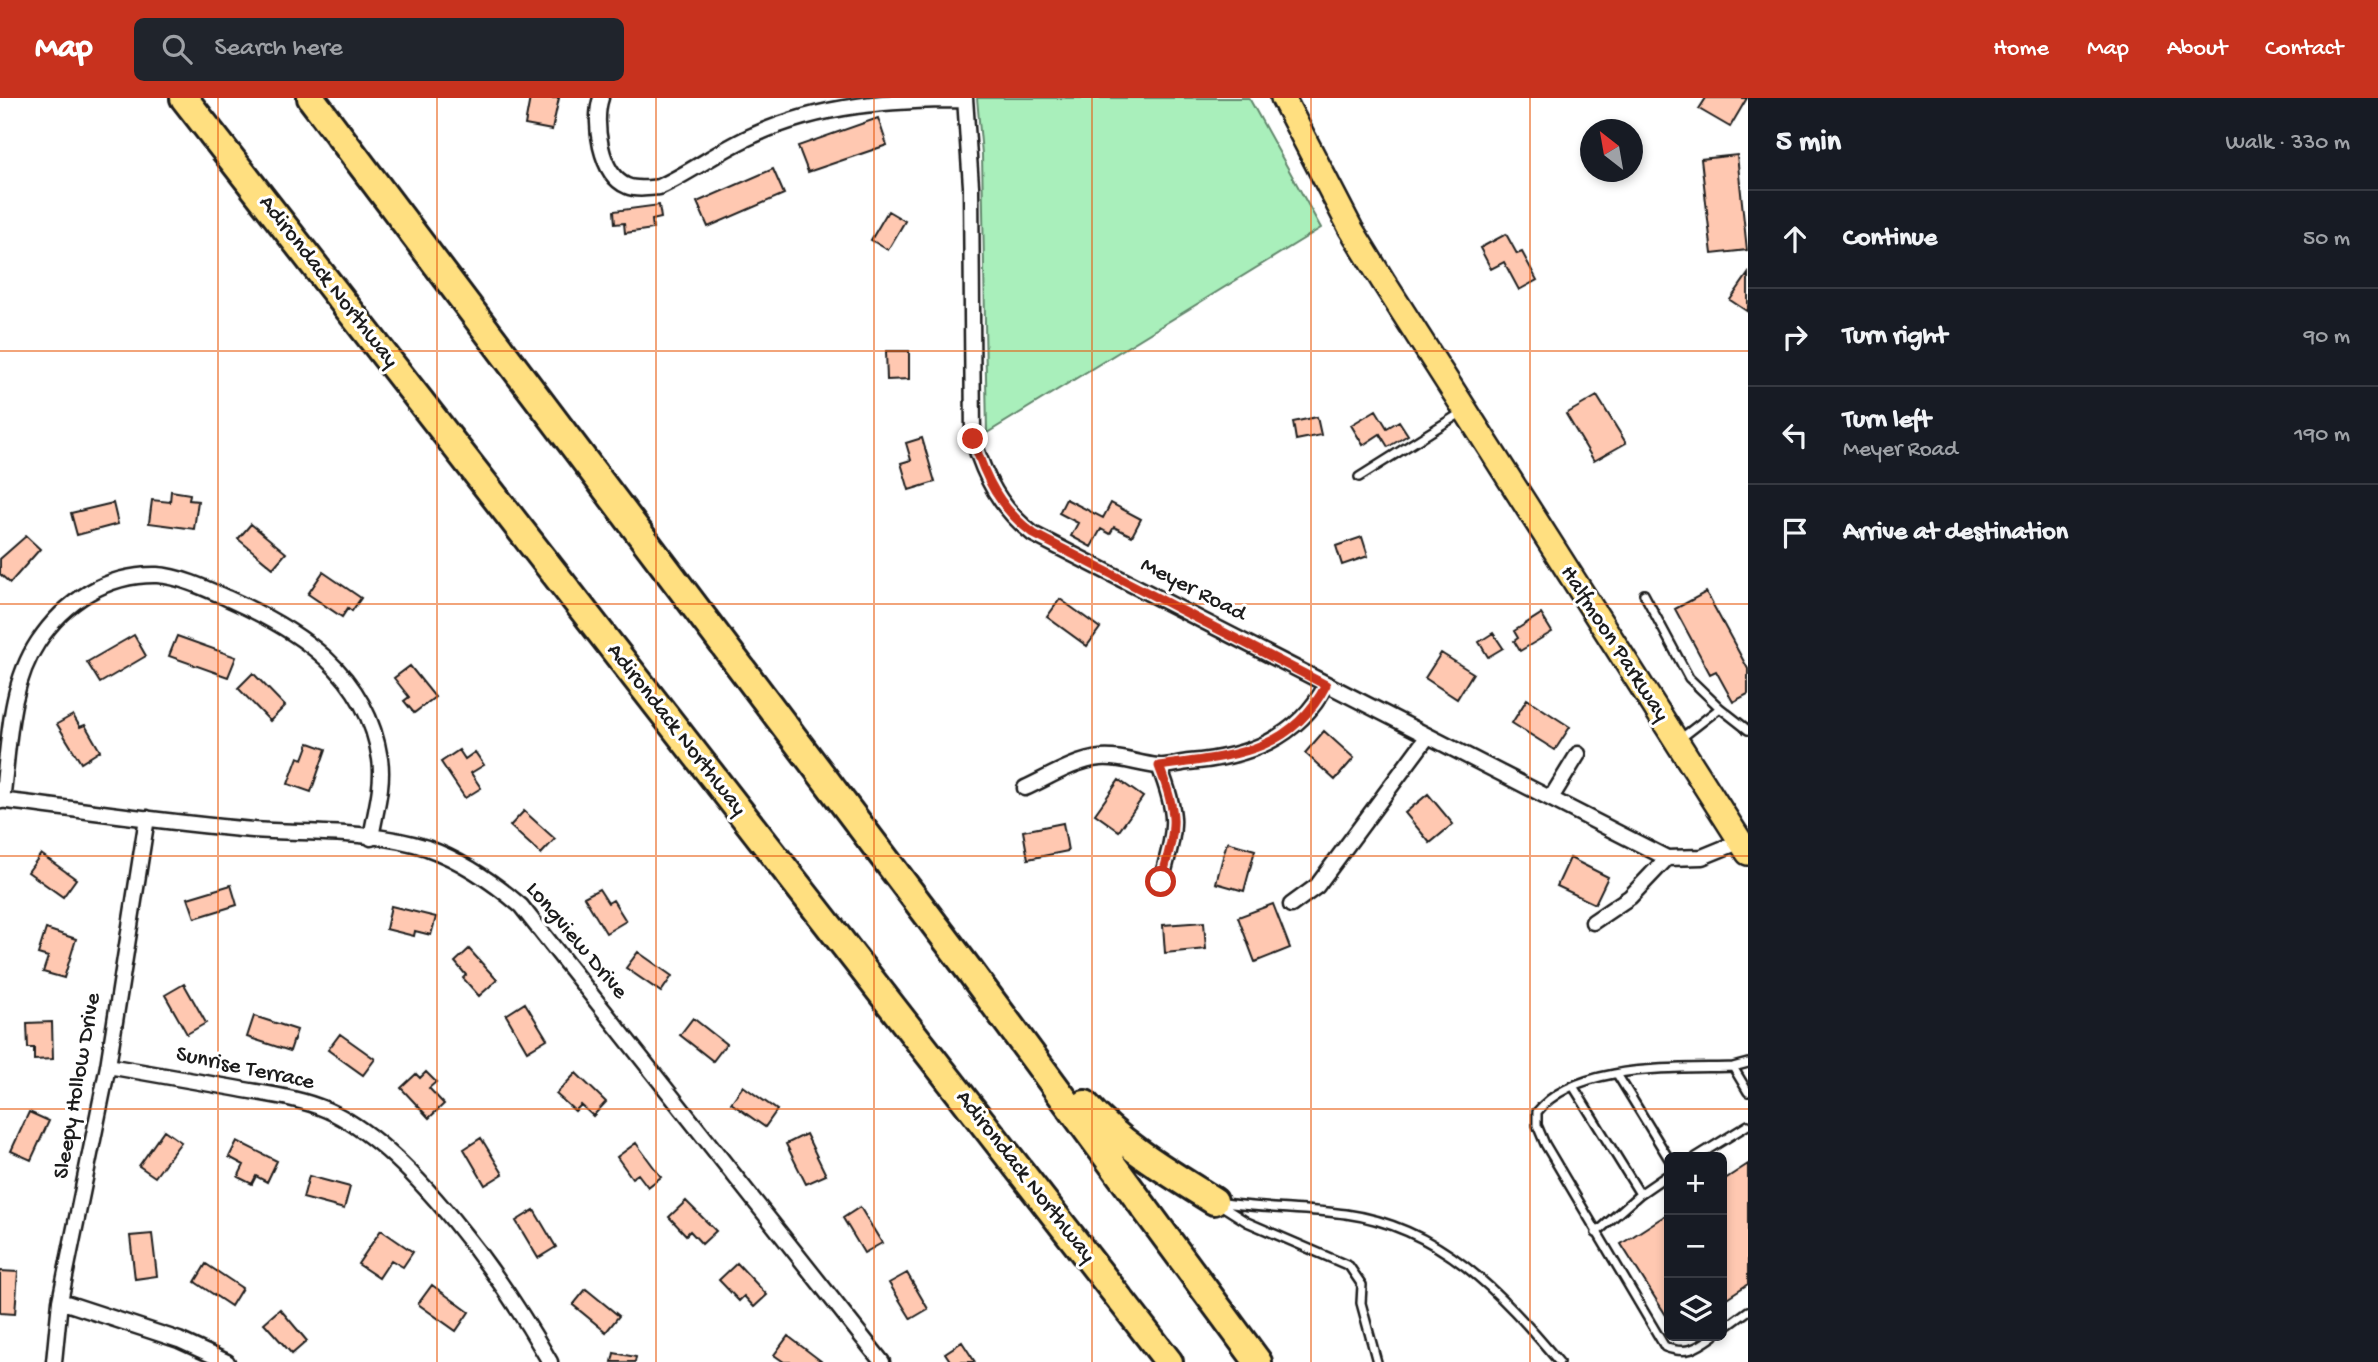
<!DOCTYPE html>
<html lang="en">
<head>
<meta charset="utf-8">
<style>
  body { margin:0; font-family:"Gochi Hand",sans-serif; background:#20242c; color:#f1f3f6 }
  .controls { position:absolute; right:21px; bottom:21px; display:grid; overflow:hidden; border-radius:10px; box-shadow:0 4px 10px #0003 }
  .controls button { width:63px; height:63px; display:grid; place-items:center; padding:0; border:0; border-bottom:2px solid #363941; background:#171b24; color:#f1f3f6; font:35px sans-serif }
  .compass { position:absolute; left:1580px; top:21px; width:63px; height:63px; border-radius:50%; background:#171b24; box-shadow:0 4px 10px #0003; rotate:329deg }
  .stop { position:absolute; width:21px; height:21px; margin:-16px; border:5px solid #c8321e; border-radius:50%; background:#fff }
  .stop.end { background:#c8321e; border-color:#fff; box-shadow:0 2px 7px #0008 }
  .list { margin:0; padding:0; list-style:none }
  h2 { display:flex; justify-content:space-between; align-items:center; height:91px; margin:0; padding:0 28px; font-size:30px }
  h2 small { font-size:23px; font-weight:400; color:#9ea1a6 }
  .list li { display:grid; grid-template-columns:46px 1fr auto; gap:21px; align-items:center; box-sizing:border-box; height:98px; padding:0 28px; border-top:2px solid #363941 }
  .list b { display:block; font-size:26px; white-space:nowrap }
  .list p { margin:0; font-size:23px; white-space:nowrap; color:#9ea1a6 }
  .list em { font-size:23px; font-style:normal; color:#9ea1a6 }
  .icon { flex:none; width:38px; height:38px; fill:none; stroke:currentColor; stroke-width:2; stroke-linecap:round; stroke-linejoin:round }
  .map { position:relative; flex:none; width:1748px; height:1264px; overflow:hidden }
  header { display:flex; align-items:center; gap:42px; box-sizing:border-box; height:98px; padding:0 35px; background:#c8321e; color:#fff }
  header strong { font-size:33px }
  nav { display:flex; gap:38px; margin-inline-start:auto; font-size:24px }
  .search { width:490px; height:63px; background:#20242c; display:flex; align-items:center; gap:18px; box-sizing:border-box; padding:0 24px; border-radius:10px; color:#9ea1a6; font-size:26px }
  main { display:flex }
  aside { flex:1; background:#171b24 }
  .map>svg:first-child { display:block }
</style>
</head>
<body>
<header>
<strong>Map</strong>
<div class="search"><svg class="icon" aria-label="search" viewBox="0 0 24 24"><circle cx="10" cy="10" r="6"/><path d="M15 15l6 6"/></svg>Search here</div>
<nav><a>Home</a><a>Map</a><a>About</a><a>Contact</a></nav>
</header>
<main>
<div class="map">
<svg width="1748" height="1264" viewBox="0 0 1748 1264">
  <rect width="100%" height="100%" fill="#fff"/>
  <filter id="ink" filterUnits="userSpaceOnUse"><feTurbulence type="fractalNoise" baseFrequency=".0143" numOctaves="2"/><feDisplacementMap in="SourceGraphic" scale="14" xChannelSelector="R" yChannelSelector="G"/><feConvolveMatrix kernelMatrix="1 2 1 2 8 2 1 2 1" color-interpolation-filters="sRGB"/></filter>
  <g filter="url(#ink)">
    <path fill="#a9efbb" stroke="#62866c" stroke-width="2" d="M977 0H1249L1321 130 987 335 982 56Z"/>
    <path fill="#ffc8b1" stroke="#1c1c1c" stroke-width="2" d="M530 0H559L552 32 525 27Z
      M1706 0H1747L1730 29 1699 11Z
      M878 20 887 47 808 74 798 48Z
      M1737 57 1747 152 1712 156 1701 61Z
      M773 71 784 96 708 129 697 104Z
      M659 107 661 120 652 122 653 131 625 135 624 125 615 126 614 113Z
      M888 113 905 123 888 152 871 142Z
      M1506 136 1517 156 1522 154 1537 182 1519 192 1504 164 1491 171 1480 150Z
      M1748 176V214L1730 202Z
      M886 253H909V281L887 282Z
      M1597 298 1626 345 1594 363 1566 316Z
      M1376 312 1387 330 1399 323 1408 337 1388 349 1380 336 1363 347 1351 327Z
      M1317 319 1321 337 1296 342 1293 324Z
      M922 340 935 384 909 392 901 365 911 362 906 345Z
      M171 393 190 396 189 402 198 403 194 431 149 425 152 402 170 404Z
      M1066 401 1103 420 1111 405 1141 421 1132 438 1114 429 1110 436 1101 431 1091 449 1071 438 1078 425 1059 415Z
      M113 405 118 426 77 437 71 415Z
      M251 426 286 455 273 470 238 441Z
      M26 438 40 451 10 485 0 476V461Z
      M1362 439 1368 458 1342 467 1336 448Z
      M323 474 361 500 352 513 348 510 342 519 308 496Z
      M1706 494 1748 571V596L1733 604 1716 573 1710 576 1675 511Z
      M1060 501 1100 530 1087 548 1047 519Z
      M1541 516 1552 534 1520 553 1514 543 1518 540 1514 533Z
      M1493 535 1503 550 1488 559 1479 544Z
      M134 537 146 558 100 585 87 564Z
      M177 538 236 559 228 579 169 558Z
      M1441 555 1473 575 1457 601 1425 580Z
      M410 568 435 599 414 615 404 603 409 599 394 580Z
      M253 575 285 608 270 623 238 590Z
      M1527 601 1570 629 1555 652 1512 625Z
      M73 617 80 629 85 627 100 653 81 665 57 626Z
      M1324 633 1354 660 1335 682 1305 655Z
      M309 645 326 651 311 694 288 686 298 659 303 661Z
      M459 652 465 661 475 654 484 667 471 675 481 690 465 700 441 664Z
      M1119 682 1143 699 1119 733 1095 716Z
      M1428 696 1453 726 1430 745 1405 715Z
      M524 713 555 741 541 756 510 728Z
      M1063 725 1068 753 1028 761 1023 733Z
      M1227 744 1255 752 1244 793 1216 785Z
      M41 756 76 781 63 799 28 774Z
      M1570 760 1608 779 1595 806 1557 788Z
      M231 787 237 807 195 820 188 800Z
      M599 791 608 805 613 802 626 823 606 835 584 799Z
      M1273 806 1290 850 1255 864 1238 819Z
      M391 808 436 819 431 837 415 833 414 838 386 831Z
      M1204 824 1206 851 1165 855 1163 827Z
      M46 831 76 841 64 880 43 874 48 859 38 856Z
      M469 851 497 882 479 898 463 880 466 877 455 864Z
      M638 854 672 878 661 894 626 870Z
      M184 886 206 925 187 936 165 897Z
      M525 905 547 941 527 953 506 917Z
      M254 918 297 932 290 953 247 939Z
      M693 920 726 946 713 963 680 937Z
      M52 924 53 961 34 962V950H28L27 925Z
      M340 936 375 961 363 977 328 952Z
      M426 974 436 984 429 990 444 1006 429 1020 401 990 416 976 420 980Z
      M576 975 606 1004 593 1018 581 1007 575 1013 556 996Z
      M743 988 777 1012 765 1029 731 1005Z
      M29 1014 49 1023 31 1062 11 1053Z
      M164 1032 181 1044 155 1079 139 1068Z
      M806 1036 826 1077 806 1086 786 1046Z
      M481 1040 503 1076 485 1087 464 1051Z
      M237 1043 277 1063 267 1084 256 1078 252 1086 238 1079 244 1067 229 1059Z
      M636 1045 661 1079 648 1089 638 1076 632 1080 617 1059Z
      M1748 1066V1186L1722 1203V1083Z
      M309 1078 350 1089 344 1111 303 1100Z
      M686 1103 716 1133 702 1146 690 1133 686 1137 669 1119Z
      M860 1109 882 1145 864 1155 843 1120Z
      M534 1112 556 1149 538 1160 516 1123Z
      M1669 1115V1222L1621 1146Z
      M381 1132 413 1154 403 1169 391 1162 379 1180 358 1166Z
      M152 1136 157 1178 135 1181 130 1138Z
      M737 1165 767 1197 754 1209 744 1198 739 1203 719 1182Z
      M206 1166 242 1190 231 1208 195 1184Z
      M0 1173 18 1174 15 1216 0 1215Z
      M907 1175 928 1211 911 1221 889 1185Z
      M432 1187 469 1214 456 1233 418 1206Z
      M586 1191 619 1218 606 1234 573 1207Z
      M280 1211 307 1243 292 1256 264 1225Z
      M788 1238 821 1263 820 1264H784L774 1257Z
      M962 1244 975 1264H951L945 1255Z
      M614 1255 636 1259 635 1264H612Z"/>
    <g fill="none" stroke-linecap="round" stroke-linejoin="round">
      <g stroke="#1c1c1c" stroke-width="12">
        <path id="lane" d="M1359 379 1464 313
          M1644 496 1689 580 1720 610 1680 641
          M1720 610 1748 632
          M1733 969 1748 994
          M1617 976 1669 1061
          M1573 988 1640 1096 1596 1135
          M1696 1059 1748 1027
          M1640 1096 1669 1076
          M1218 1104C1261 1111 1303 1110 1346 1116 1440 1129 1501 1195 1559 1264
          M1217 1105 1247 1124 1349 1168 1362 1187 1361 1205 1377 1264
          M1722 1232 1748 1213
          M1714 1238C1696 1251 1686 1257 1665 1249L1545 1046 1537 1027V1014C1576 965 1675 971 1733 969L1748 965"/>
      </g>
      <g stroke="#1c1c1c" stroke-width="19">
        <path id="street" d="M601 0C593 23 600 77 627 88 636 92 649 90 659 89 692 74 721 51 754 37 822 6 892 2 965 2
          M965 0 971 88 973 341C985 380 1000 410 1033 436L1667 760 1702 759 1741 743
          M1159 668C1180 722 1175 730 1161 784
          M1025 690C1047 680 1076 662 1100 660 1121 658 1137 666 1158 668 1168 669 1179 665 1189 664 1247 659 1298 641 1326 587
          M1551 700 1578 656
          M0 702C84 712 169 725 253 732 309 736 373 732 427 750 463 763 492 783 521 808L882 1264
          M2 703C9 650 8 589 38 544 65 503 107 476 157 477 179 478 207 491 227 500 299 532 367 575 380 661 384 686 375 715 371 740
          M1291 807 1317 788 1428 638
          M1593 824 1630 799 1667 760
          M108 968C150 975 192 983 234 990 265 996 297 999 327 1012 411 1049 505 1185 550 1264
          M60 1203 179 1242 227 1264
          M54 1264 60 1203 108 968 147 720"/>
      </g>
      <g stroke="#1c1c1c" stroke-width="28">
        <path id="primary" d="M1283 0 1351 131 1383 183 1748 755"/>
      </g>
      <g stroke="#1c1c1c" stroke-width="32">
        <path id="highway" d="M184 0 1169 1264
          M311 0 969 872 1258 1264
          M1085 1006C1121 1047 1168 1074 1214 1103"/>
      </g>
      <use href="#lane" stroke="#fff" stroke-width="7"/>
      <use href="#street" stroke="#fff" stroke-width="14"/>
      <use href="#primary" stroke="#ffdf80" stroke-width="23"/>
      <use href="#highway" stroke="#ffdf80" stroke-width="26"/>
    </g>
  </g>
  <g fill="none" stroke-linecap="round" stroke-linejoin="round" filter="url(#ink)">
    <path stroke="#c8321e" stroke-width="9" d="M973 341C985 380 1000 411 1034 436L1326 587C1290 657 1228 658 1159 668 1180 722 1175 730 1161 784"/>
  </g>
  <path fill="none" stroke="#e8590c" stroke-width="2" stroke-opacity="0.55" d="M218 0V1264M437 0V1264M656 0V1264M874 0V1264M1092 0V1264M1311 0V1264M1530 0V1264M0 253H1748M0 506H1748M0 758H1748M0 1011H1748"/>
  <g text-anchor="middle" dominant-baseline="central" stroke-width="6" stroke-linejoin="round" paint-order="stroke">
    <g font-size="23" fill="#1c1c1c" stroke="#fff">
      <text transform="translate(328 184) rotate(52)">Adirondack Northway</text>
      <text transform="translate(1193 492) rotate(27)">Meyer Road</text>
      <text transform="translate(1614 546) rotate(57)">Halfmoon Parkway</text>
      <text transform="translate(676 632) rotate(52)">Adirondack Northway</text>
      <text transform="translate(576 843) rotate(50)">Longview Drive</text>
      <text transform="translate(245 971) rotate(12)">Sunrise Terrace</text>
      <text transform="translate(78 988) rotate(-80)">Sleepy Hollow Drive</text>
      <text transform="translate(1025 1079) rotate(52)">Adirondack Northway</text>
    </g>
  </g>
</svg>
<div class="controls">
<button>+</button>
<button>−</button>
<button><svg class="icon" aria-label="layers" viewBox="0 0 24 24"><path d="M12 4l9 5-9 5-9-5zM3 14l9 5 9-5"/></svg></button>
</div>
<svg class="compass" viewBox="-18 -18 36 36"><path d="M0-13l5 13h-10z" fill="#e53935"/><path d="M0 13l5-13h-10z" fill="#9ea1a6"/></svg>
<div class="stop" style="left:1161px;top:784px"></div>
<div class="stop end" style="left:973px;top:341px"></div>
</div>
<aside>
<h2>5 min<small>Walk · 330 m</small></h2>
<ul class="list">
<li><svg class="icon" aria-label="ahead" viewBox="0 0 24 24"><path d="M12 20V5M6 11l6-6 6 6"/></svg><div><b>Continue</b></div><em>50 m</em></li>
<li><svg class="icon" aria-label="right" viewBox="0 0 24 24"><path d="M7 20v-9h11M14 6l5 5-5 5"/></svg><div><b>Turn right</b></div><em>90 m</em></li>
<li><svg class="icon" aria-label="left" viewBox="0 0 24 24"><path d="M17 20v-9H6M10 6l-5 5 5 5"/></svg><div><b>Turn left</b><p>Meyer Road</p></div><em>190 m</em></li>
<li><svg class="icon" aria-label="arrive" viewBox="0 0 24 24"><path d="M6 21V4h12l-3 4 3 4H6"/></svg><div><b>Arrive at destination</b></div></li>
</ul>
</aside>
</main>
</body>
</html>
